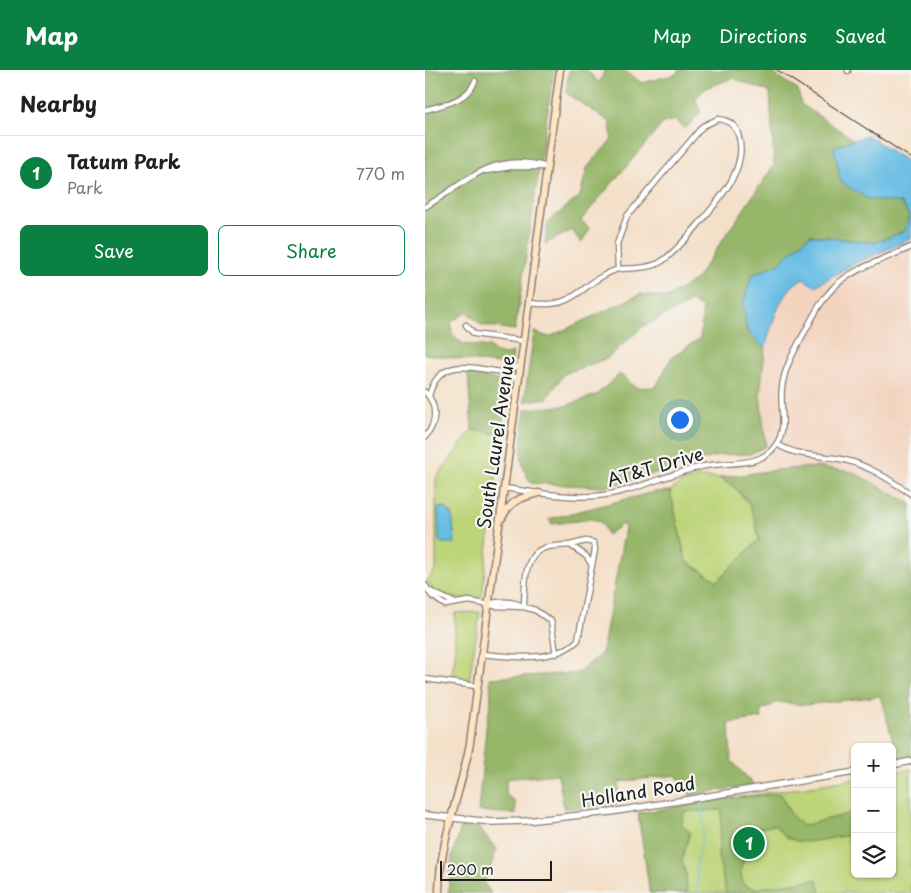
<!DOCTYPE html>
<html lang="en">
<head>
<meta charset="utf-8">
<style>
  body { margin:0; font-family:"Playpen Sans",sans-serif; background:#f6f6f6; color:#202124 }
  .controls { position:absolute; right:15px; bottom:15px; display:grid; overflow:hidden; border-radius:8px; box-shadow:0 1px 4px #0004 }
  .controls button { width:45px; height:45px; display:grid; place-items:center; padding:0; border:0; border-bottom:1px solid #e0e0e0; background:#fff; color:#202124; font:25px sans-serif }
  .scale { position:absolute; left:15px; bottom:12px; width:112px; box-sizing:border-box; padding-left:5px; border:2px solid #1c1c1c; border-top:0; font-size:14px; line-height:18px; white-space:nowrap; color:#1c1c1c; -webkit-text-stroke:4px #f6f6f2; paint-order:stroke }
  .you { position:absolute; left:254px; top:349px; width:18px; height:18px; margin:-12px; border:4px solid #fff; border-radius:50%; background:#1a73e8; box-shadow:0 0 0 8px #1a73e833 }
  .badge { display:grid; place-items:center; width:32px; height:32px; border-radius:50%; background:#0b8043; color:#fff; font-size:16px; font-weight:700 }
  .pin { position:absolute; translate:-50% -50%; border:2px solid #fff; box-shadow:0 1px 5px #0006 }
  .list { margin:0; padding:0; list-style:none }
  h2 { display:flex; justify-content:space-between; align-items:center; height:65px; margin:0; padding:0 20px; font-size:21px }
  h2 small { font-size:16px; font-weight:400; color:#757577 }
  .list li { display:grid; grid-template-columns:32px 1fr auto; gap:15px; align-items:center; box-sizing:border-box; height:75px; padding:0 20px; border-top:1px solid #e0e0e0 }
  .list b { display:block; font-size:19px; white-space:nowrap }
  .list p { margin:0; font-size:16px; white-space:nowrap; color:#757577 }
  .list em { font-size:16px; font-style:normal; color:#757577 }
  .actions { display:flex; gap:10px; padding:15px 20px }
  .actions a { flex:1; padding:11px 0; border:1px solid #0b8043; border-radius:8px; text-align:center; font-size:18px; color:#0b8043 }
  .actions .main { background:#0b8043; color:#fff }
  .icon { flex:none; width:28px; height:28px; fill:none; stroke:currentColor; stroke-width:2; stroke-linecap:round; stroke-linejoin:round }
  .map { position:relative; flex:none; width:486px; height:823px; overflow:hidden }
  header { display:flex; align-items:center; gap:30px; box-sizing:border-box; height:70px; padding:0 25px; background:#0b8043; color:#fff }
  header strong { font-size:24px }
  nav { display:flex; gap:28px; margin-inline-start:auto; font-size:18px }
  main { display:flex }
  aside { flex:1; background:#fff }
  .map>svg:first-child { display:block }
</style>
</head>
<body>
<header>
<strong>Map</strong>
<nav><a>Map</a><a>Directions</a><a>Saved</a></nav>
</header>
<main>
<aside>
<h2>Nearby<small></small></h2>
<ul class="list">
<li><span class="badge">1</span><div><b>Tatum Park</b><p>Park</p></div><em>770 m</em></li>
</ul>
<div class="actions"><a class="main">Save</a><a>Share</a></div>
</aside>
<div class="map">
<svg width="486" height="823" viewBox="0 0 486 823">
  <rect width="100%" height="100%" fill="#f6f6f2"/>
  <filter id="ink" filterUnits="userSpaceOnUse"><feTurbulence type="fractalNoise" baseFrequency=".02" numOctaves="2"/><feDisplacementMap in="SourceGraphic" scale="10" xChannelSelector="R" yChannelSelector="G"/><feConvolveMatrix kernelMatrix="1 2 1 2 8 2 1 2 1" color-interpolation-filters="sRGB"/></filter>
  <filter id="wash" filterUnits="userSpaceOnUse"><feTurbulence type="fractalNoise" baseFrequency=".0096" numOctaves="4" result="noise"/><feDisplacementMap in="SourceGraphic" scale="20" xChannelSelector="R" yChannelSelector="G"/><feGaussianBlur stdDeviation="1.12" result="paint"/><feColorMatrix in="noise" values="0 0 0 0 0 0 0 0 0 0 0 0 0 0 0 0 0 1.4 0 .05"/><feComposite in="paint" operator="in"/></filter>
  <g filter="url(#wash)">
    <rect width="100%" height="100%" fill="#f4e0c9"/>
    <path fill="#f3d4bf" d="M486 169V434L428 402 350 400 340 371 335 325 340 279 350 244 369 212 378 209 390 216 428 194Z"/>
    <path fill="#bdd479" stroke="#6c784a" d="M47 360 76 364 57 526C45 531 24 529 13 523 8 521 5 515 2 511L11 499V408Z
      M275 407 294 408 308 415 329 440 334 470 292 511 261 491 245 421 257 412Z
      M55 542 44 611 26 608 30 588V543Z
      M486 699V823H225L213 743 430 709V804H467V703Z"/>
    <path fill="#96b669" stroke="#596942" d="M0 0H129L90 260 56 255 42 242 26 252 27 263 38 274 65 277 71 283 80 285 88 282 86 296 0 284Z
      M144 0H162L174 13 180 0H198L217 13 252 4 253 0H343L373 20 376 34 429 70 409 77 443 129 476 133 484 145 480 161 450 173 385 165 353 194 327 205 322 261 340 279 335 325 341 376 325 384 296 385 180 417 106 413C90 391 98 365 100 339L140 336 171 325 195 304 212 318 231 317 246 288 275 268 278 238 266 232 217 257 183 288 139 304 122 328 99 332 109 262 124 267 216 224 242 228 271 209 349 95 345 22 308 8 281 18 270 29 276 42 260 59 250 50 238 53 156 150 165 159 156 173 147 160 120 174 123 152 155 126 162 98 187 69 185 52 141 23Z
      M43 303 83 313 76 364 47 360Z
      M391 397 428 402 486 434V686L474 689 473 688 455 626 380 635 353 632 336 641 337 648 304 653 306 690 329 715 265 725 251 705 194 712 193 735 139 739 133 704 81 709V725L90 731 91 744 53 741 62 649 66 633 65 608 153 603 177 583 200 458 197 454 182 465 177 453 168 449 127 454 124 449 229 422 245 421 261 491 292 511 334 470C329 440 323 423 294 408L350 400Z
      M355 724 366 744 377 756 426 743 430 747V779L424 771V766C395 767 370 784 350 755L337 758 323 757 316 770 321 787C314 797 315 804 319 815L328 819 392 809 396 823H301L293 786 297 740 259 742 257 755 265 762 257 791 261 804 262 823H225L213 743 306 728Z
      M37 755 52 756 72 779 59 813 66 823H23L27 786Z"/>
    <path fill="#67bde4" stroke="#426c80" d="M442 65 486 94V169L428 194 390 216 378 209C355 219 346 257 340 279L322 261 318 233 327 205 353 194 385 165 450 173 480 161 484 145 476 133 443 129 416 112 409 77Z
      M19 437 27 444 30 473H17L14 471 13 438Z"/>
    <g fill="none" stroke-linecap="round" stroke-linejoin="round">
      <path stroke="#67bde4" stroke-width="1" d="M273 720 274 726
        M273 823 271 793 277 770 278 752 275 730"/>
    </g>
  </g>
  <g filter="url(#ink)">
    <g fill="none" stroke-linecap="round" stroke-linejoin="round">
      <g stroke="#887e72" stroke-width="7">
        <path id="minor" d="M423 0V1
          M0 40C18 35 44 30 50 11
          M293 49C303 50 310 54 313 64 318 77 315 93 309 105 302 123 251 184 234 193 221 199 207 198 193 199L192 174 202 146 278 56Z
          M61 101 85 97H118
          M0 137C44 111 67 81 122 97
          M104 233C154 240 153 213 193 199
          M41 255 49 264 99 271
          M93 308 77 302 95 296
          M0 322C13 335 12 354 0 367
          M4 326C14 286 47 298 77 302
          M352 374C374 388 396 384 420 390 445 396 465 410 486 424
          M79 418C109 422 140 428 170 426 209 423 242 403 280 396 303 391 335 398 350 376 364 358 354 338 357 318 359 298 369 282 378 265 387 249 395 231 409 217 428 198 461 189 486 177
          M145 475 161 471 169 473 170 480 167 495
          M0 515 7 526 20 535 44 531 70 536 99 537C89 531 75 531 63 534
          M5 521 30 533
          M56 584C87 587 130 593 153 570L167 495 161 486 145 475C136 476 126 475 117 479 98 486 100 520 99 537L110 540 126 551 131 584
          M0 609 52 616"/>
      </g>
      <g stroke="#887e72" stroke-width="8">
        <path id="tertiary" d="M467 695 486 691
          M0 745 67 752 100 751 186 742 430 702"/>
      </g>
      <g stroke="#887e72" stroke-width="9">
        <path id="secondary" d="M77 448C85 431 96 427 114 423
          M14 823C14 772 36 723 45 673L135 0"/>
      </g>
      <use href="#minor" stroke="#fff" stroke-width="4.5"/>
      <use href="#tertiary" stroke="#fff" stroke-width="5.5"/>
      <use href="#secondary" stroke="#ffe4c6" stroke-width="6"/>
      <path stroke="#1c1c1c" stroke-width="1" d="M352 0 486 88"/>
    </g>
  </g>
  <g text-anchor="middle" dominant-baseline="central" stroke-width="4.5" stroke-linejoin="round" paint-order="stroke">
    <g font-size="18" fill="#1c1c1c" stroke="#f6f6f2">
      <text transform="translate(70 372) rotate(-82)">South Laurel Avenue</text>
      <text transform="translate(230 396) rotate(-16)">AT&amp;T Drive</text>
      <text transform="translate(213 721) rotate(-9)">Holland Road</text>
    </g>
  </g>
</svg>
<div class="controls">
<button>+</button>
<button>−</button>
<button><svg class="icon" aria-label="layers" viewBox="0 0 24 24"><path d="M12 4l9 5-9 5-9-5zM3 14l9 5 9-5"/></svg></button>
</div>
<div class="scale">200 m</div>
<div class="you"></div>
<div class="pin badge" style="left:324px;top:773px">1</div>
</div>
</main>
</body>
</html>
